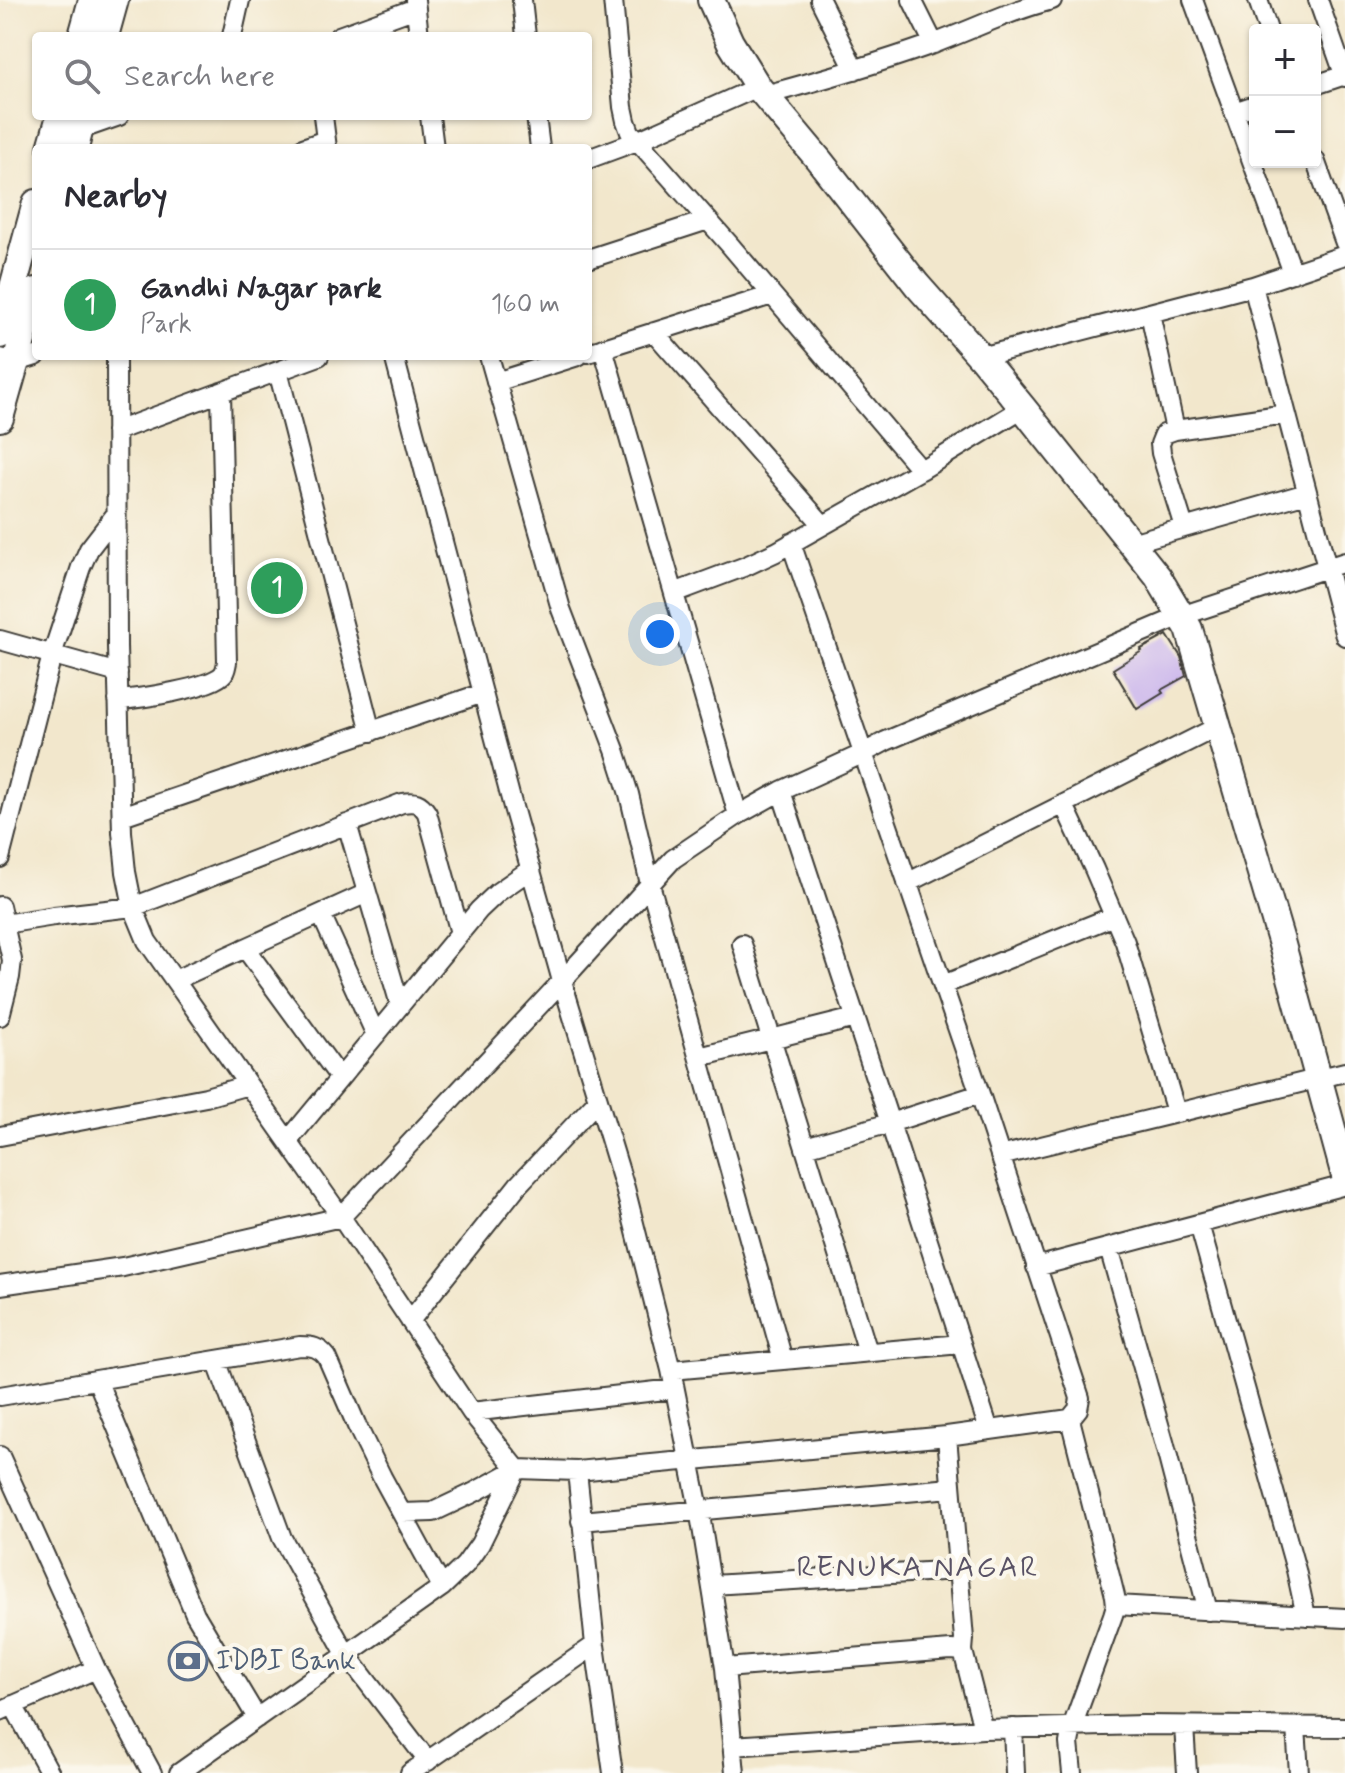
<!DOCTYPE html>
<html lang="en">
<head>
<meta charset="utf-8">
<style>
  body { margin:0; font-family:Mynerve,sans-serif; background:#f2f2f3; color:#2b2b33 }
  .controls { position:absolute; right:24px; top:24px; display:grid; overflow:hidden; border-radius:8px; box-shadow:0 2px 6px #0004 }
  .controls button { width:72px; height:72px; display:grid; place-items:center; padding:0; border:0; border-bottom:2px solid #e1e1e2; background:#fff; color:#2b2b33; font:40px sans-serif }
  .you { position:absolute; left:660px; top:634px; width:28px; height:28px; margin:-20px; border:6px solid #fff; border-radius:50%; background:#1a73e8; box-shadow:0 0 0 12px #1a73e833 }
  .badge { display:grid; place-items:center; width:52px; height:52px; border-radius:50%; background:#b5179e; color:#fff; font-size:26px; font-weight:700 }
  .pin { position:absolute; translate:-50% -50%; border:4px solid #fff; box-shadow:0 2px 8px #0006 }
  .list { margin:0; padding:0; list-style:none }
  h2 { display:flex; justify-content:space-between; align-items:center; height:104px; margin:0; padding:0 32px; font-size:34px }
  h2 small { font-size:26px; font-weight:400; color:#7c7c81 }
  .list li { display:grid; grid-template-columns:52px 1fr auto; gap:24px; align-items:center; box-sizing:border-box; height:112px; padding:0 32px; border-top:2px solid #e1e1e2 }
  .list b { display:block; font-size:30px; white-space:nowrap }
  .list p { margin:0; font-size:26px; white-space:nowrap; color:#7c7c81 }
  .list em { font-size:26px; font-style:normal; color:#7c7c81 }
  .icon { flex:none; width:44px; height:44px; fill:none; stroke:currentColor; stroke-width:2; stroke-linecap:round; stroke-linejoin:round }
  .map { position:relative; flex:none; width:1345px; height:1773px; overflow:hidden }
  .search { position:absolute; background:#fff; box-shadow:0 2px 6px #0004; left:32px; top:32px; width:560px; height:88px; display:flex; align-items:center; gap:20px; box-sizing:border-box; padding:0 28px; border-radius:8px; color:#7c7c81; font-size:30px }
  .panel { position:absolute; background:#fff; box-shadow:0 2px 6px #0004; left:32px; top:144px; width:560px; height:216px; border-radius:8px }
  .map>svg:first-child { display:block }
</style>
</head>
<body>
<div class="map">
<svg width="1345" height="1773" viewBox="0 0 1345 1773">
  <rect width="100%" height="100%" fill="#fbf7ec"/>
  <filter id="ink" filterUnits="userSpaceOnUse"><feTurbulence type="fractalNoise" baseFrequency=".0125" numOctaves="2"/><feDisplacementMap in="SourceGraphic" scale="16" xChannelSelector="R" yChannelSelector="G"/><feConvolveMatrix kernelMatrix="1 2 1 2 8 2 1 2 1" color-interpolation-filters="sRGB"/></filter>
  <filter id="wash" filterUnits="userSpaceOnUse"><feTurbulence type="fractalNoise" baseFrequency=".006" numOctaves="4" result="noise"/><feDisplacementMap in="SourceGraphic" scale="32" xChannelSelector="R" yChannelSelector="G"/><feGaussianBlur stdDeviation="1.8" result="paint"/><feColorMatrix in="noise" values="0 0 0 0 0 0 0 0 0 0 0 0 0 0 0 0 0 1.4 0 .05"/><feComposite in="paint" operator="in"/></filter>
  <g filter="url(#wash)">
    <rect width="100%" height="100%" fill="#f2e7cc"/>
    <g id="blocks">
      <path fill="#cbb6ec" d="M1167 635 1181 657 1186 676 1161 690 1163 693 1137 709 1113 669 1142 651 1141 649Z"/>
    </g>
  </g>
  <g filter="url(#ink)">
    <use href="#blocks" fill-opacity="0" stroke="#3c3a36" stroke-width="2"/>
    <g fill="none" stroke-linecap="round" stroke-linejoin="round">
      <g stroke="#3c3a36" stroke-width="22">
        <path id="minor" d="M415 0 419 36
          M522 0 526 36
          M613 0 623 107 626 121 630 132 729 244 921 470
          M820 0 855 70
          M912 0 934 44
          M1193 0 1293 273
          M1258 0 1268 30
          M1318 0 1345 77
          M232 36 240 0
          M339 36 416 8
          M1315 85 1345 75
          M765 95C821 80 876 64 930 45 972 30 1008 11 1052 0
          M1234 112 1255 105
          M323 116 327 148
          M430 116 434 148
          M536 116 540 148
          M79 130 119 116
          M303 148 326 140
          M588 159 637 141 758 87
          M1315 160 1345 243
          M588 259 708 220
          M1253 286 1345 636
          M1150 313 1175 430
          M654 332 823 525
          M603 348 738 815
          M588 353 772 295
          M394 356 513 807 562 981 341 1217 471 1412 517 1469 577 1471
          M489 356 561 609 615 750 629 794 650 884 783 1360 671 1370
          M981 357 1253 286 1345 255
          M0 358 17 362 36 356
          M278 371 371 732
          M496 382 578 356
          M116 431 319 356
          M1184 527 1161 453 1160 444 1164 434 1175 430 1286 414
          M1131 543 1307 493
          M674 593 746 566 776 552 921 470 1023 408
          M0 640 118 673
          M118 700C138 699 212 688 223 674 226 670 226 666 227 662L221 392
          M781 791 890 1123 805 1147
          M1064 805 1094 869 1125 942 1176 1112
          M122 816 483 693
          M347 824 400 1005
          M0 858 52 655 81 567 89 549 116 514
          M907 883 1217 727
          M0 906 12 960 10 977 0 1016
          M321 914 376 1035
          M4 924 54 916 133 907 402 803C415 801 420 802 427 813L460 933
          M742 944 868 1352
          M245 948 340 1078
          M175 980 367 893
          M943 985 1114 916
          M699 1057 855 1018
          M980 1094 890 1123 989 1430
          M0 1136 206 1097 248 1085
          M288 1141 479 910 498 892 531 869
          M1000 1156 1345 1072
          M1199 1224 1296 1570 1306 1616
          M1109 1248 1164 1442 1208 1611
          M1036 1267 1345 1185
          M0 1285 123 1267 341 1217 147 941 133 907 126 872 122 832 117 646 116 356
          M410 1321 518 1185 598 1100
          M216 1360 282 1538 346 1654 428 1761
          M783 1360 961 1344
          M97 1380 195 1614 257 1718
          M0 1396 300 1346C312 1346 319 1347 327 1357L357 1426 382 1477 442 1587
          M471 1412 674 1389
          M1070 1419 1111 1580 1115 1596 1116 1605 1113 1615 1072 1727 1069 1743 1072 1773
          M0 1456 96 1669 0 1711
          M402 1513 433 1512 473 1493 517 1469
          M581 1521 951 1488
          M712 1585 958 1570
          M1116 1605 1345 1618
          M963 1651 983 1729
          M725 1668 951 1650 963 1651 964 1639 947 1436
          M96 1669 152 1773
          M13 1705 50 1773
          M1184 1726 1187 1773
          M1296 1727 1299 1773
          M1013 1728 1015 1773
          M732 1746 983 1729 1143 1725 1345 1727
          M179 1773 442 1587 465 1565 480 1544 517 1469
          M410 1773 595 1645
          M613 1773 595 1645 577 1471 947 1436 1070 1419 1078 1409 1080 1398 980 1094 791 543
          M735 1773 725 1668 699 1509 671 1370 625 1188 562 981 673 859 738 815 781 791 862 754 886 741 1181 616 1345 562"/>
      </g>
      <g stroke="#3c3a36" stroke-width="30">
        <path id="secondary" d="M711 0 730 42 758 87 819 160 917 285 981 357 1023 408 1158 577 1189 629 1281 941 1345 1176
          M82 36 92 0
          M105 36 115 0
          M51 148 60 116
          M75 148 83 116
          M0 335 36 203
          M0 418 36 291"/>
      </g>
      <use href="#minor" stroke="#fff" stroke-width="18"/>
      <use href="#secondary" stroke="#fff" stroke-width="26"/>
    </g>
  </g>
  <defs>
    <g id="bank-ring" transform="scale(2)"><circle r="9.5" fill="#fbf7ec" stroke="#5c6f8a" stroke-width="1.5"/><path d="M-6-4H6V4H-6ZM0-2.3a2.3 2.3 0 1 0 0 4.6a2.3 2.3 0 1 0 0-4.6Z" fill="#5c6f8a"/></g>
  </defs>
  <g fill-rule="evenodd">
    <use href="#bank-ring" x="188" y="1661"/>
  </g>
  <g text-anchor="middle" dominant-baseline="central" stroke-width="8" stroke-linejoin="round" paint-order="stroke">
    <g font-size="28" fill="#4e5e75" stroke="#fbf7ec" text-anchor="start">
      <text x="216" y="1661">IDBI Bank</text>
    </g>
    <g font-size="30" letter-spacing="2" fill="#595265" stroke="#fbf7ec">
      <text x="918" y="1567">RENUKA NAGAR</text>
    </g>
  </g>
</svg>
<div class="controls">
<button>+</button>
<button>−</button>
</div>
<div class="you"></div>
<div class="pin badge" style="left:277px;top:588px;background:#2e9e5b">1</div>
<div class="search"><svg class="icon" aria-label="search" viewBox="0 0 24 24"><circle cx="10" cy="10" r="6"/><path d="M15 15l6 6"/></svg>Search here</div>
<section class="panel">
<h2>Nearby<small></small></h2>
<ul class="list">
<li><span class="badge" style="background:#2e9e5b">1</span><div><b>Gandhi Nagar park</b><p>Park</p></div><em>160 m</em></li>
</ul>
</section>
</div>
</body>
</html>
